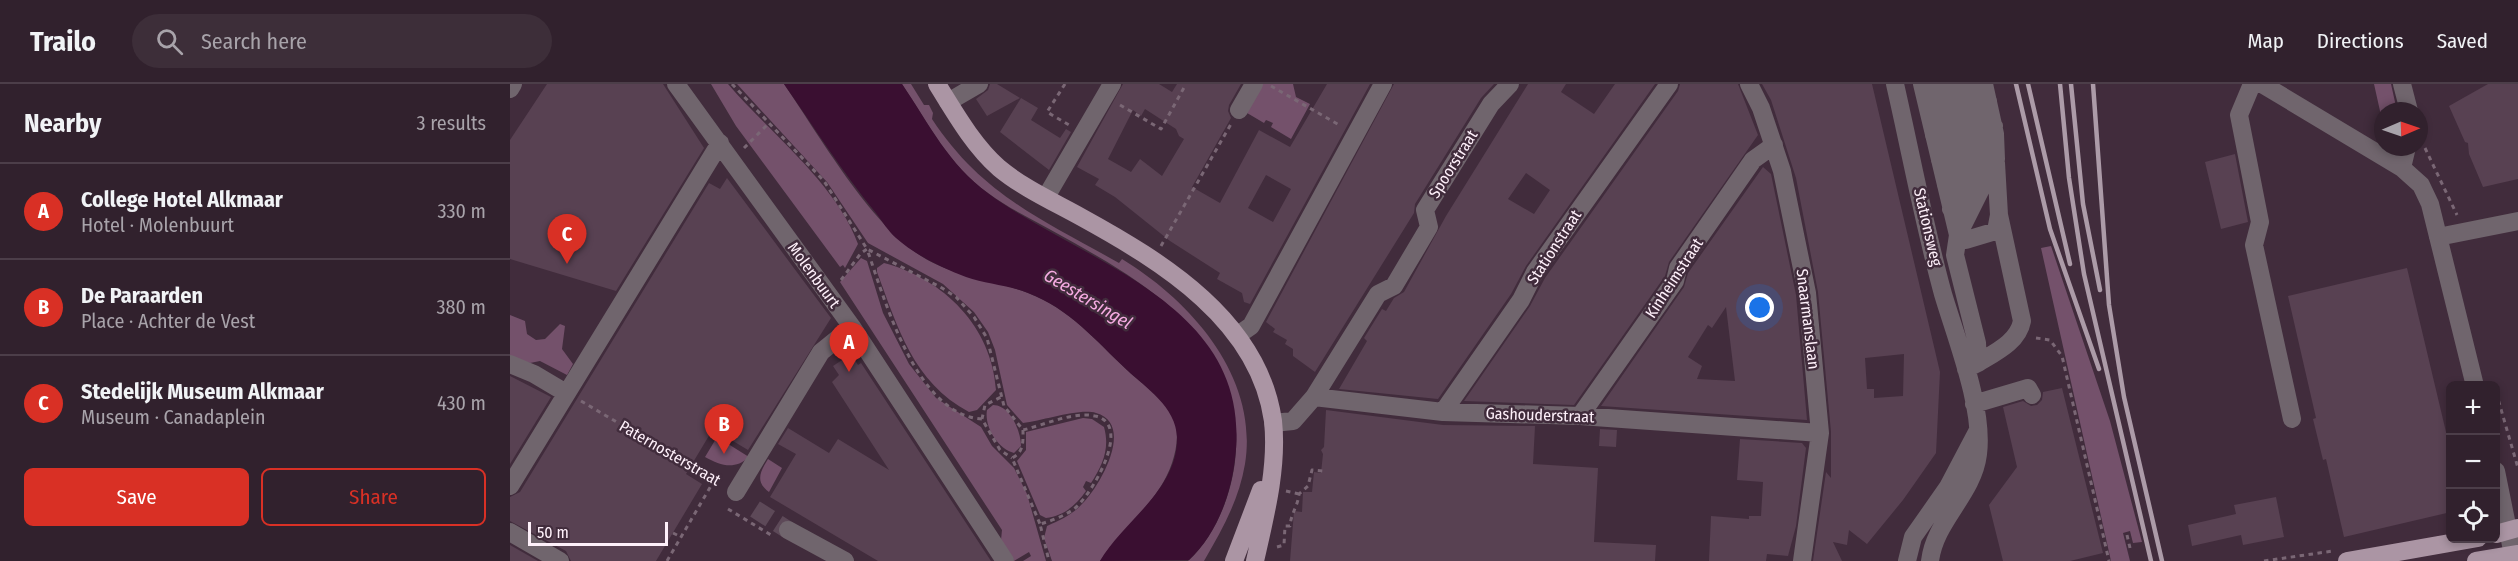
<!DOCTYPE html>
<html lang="en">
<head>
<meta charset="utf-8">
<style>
  body { margin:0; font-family:"Fira Sans Condensed",sans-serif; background:#3d2e39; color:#f1f3f6 }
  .controls { position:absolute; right:18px; bottom:18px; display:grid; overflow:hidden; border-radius:9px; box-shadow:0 3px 9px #0003 }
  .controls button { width:54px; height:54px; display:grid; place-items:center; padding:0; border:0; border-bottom:2px solid #4c3e49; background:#31212d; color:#f1f3f6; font:30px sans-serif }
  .compass { position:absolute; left:1864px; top:18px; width:54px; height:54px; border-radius:50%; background:#31212d; box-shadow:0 3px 9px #0003; rotate:88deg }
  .scale { position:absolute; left:18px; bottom:15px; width:140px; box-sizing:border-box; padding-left:6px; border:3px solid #fef0fa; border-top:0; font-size:16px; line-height:21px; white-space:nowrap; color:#fef0fa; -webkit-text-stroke:4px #412c3c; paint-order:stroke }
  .you { position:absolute; left:1250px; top:224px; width:21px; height:21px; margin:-15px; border:4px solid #fff; border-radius:50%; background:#1a73e8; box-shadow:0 0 0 9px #1a73e833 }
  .badge { display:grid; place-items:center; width:39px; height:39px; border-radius:50%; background:#d93025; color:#fff; font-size:20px; font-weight:700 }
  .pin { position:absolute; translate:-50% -50px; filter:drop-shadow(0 2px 3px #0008) }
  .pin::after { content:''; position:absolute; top:32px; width:21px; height:18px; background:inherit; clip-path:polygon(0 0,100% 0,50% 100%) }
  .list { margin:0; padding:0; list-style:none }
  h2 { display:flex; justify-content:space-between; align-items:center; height:78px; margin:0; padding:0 24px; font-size:26px }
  h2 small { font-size:20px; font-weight:400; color:#a8a3aa }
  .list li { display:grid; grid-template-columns:39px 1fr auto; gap:18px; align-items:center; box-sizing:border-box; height:96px; padding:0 24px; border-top:2px solid #4c3e49 }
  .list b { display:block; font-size:22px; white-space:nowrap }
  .list p { margin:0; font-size:20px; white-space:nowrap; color:#a8a3aa }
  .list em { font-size:20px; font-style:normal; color:#a8a3aa }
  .actions { display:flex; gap:12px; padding:18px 24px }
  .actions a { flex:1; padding:14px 0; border:2px solid #d93025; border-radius:9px; text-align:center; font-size:21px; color:#d93025 }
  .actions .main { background:#d93025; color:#fff }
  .icon { flex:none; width:33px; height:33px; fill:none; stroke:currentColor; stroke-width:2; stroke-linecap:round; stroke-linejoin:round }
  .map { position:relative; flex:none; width:2008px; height:477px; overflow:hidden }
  header { display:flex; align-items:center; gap:36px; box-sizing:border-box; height:84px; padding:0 30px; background:#31212d; border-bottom:2px solid #4c3e49 }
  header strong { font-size:28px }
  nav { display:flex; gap:33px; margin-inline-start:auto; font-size:21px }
  .search { width:420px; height:54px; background:#3d2e39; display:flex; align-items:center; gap:15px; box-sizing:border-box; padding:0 21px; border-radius:33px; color:#a8a3aa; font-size:22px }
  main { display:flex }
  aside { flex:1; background:#31212d }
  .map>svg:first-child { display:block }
</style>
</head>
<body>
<header>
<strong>Trailo</strong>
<div class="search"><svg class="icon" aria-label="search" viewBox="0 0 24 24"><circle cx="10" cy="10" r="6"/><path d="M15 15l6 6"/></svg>Search here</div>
<nav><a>Map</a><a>Directions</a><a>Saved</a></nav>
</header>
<main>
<aside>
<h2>Nearby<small>3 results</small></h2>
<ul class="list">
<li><span class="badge">A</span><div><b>College Hotel Alkmaar</b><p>Hotel · Molenbuurt</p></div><em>330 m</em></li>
<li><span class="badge">B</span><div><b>De Paraarden</b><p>Place · Achter de Vest</p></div><em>380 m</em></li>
<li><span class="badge">C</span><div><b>Stedelijk Museum Alkmaar</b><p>Museum · Canadaplein</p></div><em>430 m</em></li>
</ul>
<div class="actions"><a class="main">Save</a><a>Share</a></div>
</aside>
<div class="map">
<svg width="2008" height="477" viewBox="0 0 2008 477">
  <rect width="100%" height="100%" fill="#412c3c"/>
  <path fill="#74516b" d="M201 0H218C259 48 326 99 348 160L335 184 333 181 330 183 226 42Z
    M227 0H274C309 51 360 140 411 172 444 193 482 195 518 209 560 225 585 256 617 286 633 301 658 316 665 339 669 352 666 367 662 379 649 418 612 444 590 477H542L534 454 537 442C550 436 562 431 572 420 589 404 626 340 586 329 569 324 533 337 513 339L497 321 485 266 478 248 464 228 433 200 358 159 317 98Z
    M392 0H401L414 21H419L423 29 422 35C472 111 533 136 609 179L612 175C681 217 749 293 735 380 729 416 712 446 694 477H678C705 453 721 412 725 377 739 254 633 197 541 146 520 134 498 124 478 109 438 80 419 41 392 0Z
    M747 0H783L786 13 800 20 781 55 761 43 763 39 756 36 754 39 732 26Z
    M1864 0H1881L1887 27H1873L1872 36Z
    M1541 162 1600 337 1632 458 1623 459 1620 447 1613 449 1620 477H1601L1531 164Z
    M351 174 357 177 373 229 399 280 426 314 471 343 482 362 504 384 517 410 536 477H513L521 472 519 468 504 477 491 456 492 446 330 198Z
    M374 179C434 195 482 243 486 306L467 326 459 328C403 298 388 244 367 188V184Z
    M0 231 15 237 17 250 26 256 35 255 50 240 55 242 52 265 63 280 57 291 30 277 20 279 0 273Z
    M483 321C500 321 511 347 511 362L504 369C488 365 474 343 477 326Z
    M573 334 582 335 594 343C600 364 593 381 581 399L576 397 573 403 576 407C566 421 554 432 536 434L530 431 507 377 516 366V348Z
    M207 353 239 373C225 386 211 382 195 373Z
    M258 375 272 384 259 408C245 398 250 388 258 375Z"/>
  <path fill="#3a0f31" d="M274 0H392C420 41 438 80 479 110 575 180 745 220 725 375 721 411 706 451 679 476L590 477C614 436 668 406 667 353 666 323 636 304 617 286 585 256 560 225 518 209 498 201 476 200 456 193 432 184 405 171 386 154 378 147 372 137 366 129 332 88 304 43 274 0Z"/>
  <path fill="#584152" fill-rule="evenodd" d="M37 0H153L194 64 106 207 0 175V56Z
    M480 0H487L510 14 477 32 466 15 478 6Z
    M613 0H649L662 8 667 0H731L719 21 718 27 721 34 682 103 710 119 749 46 780 63 817 0H860L740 220 734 218 732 209 707 195 710 189 660 157 605 113 585 101 589 95 567 83ZM635 25 666 45 669 52 674 55 652 92 630 75 621 88 598 75 623 26 631 32ZM756 91 781 105 763 138 738 124Z
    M884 0H984L971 14 905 120 904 129 805 288 783 272V265L775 260 777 256 763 248 765 245 756 238Z
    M1018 0H1056L1051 8 1084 30 1105 0H1145L1016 182 1001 210 928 315 829 305 857 257 854 254 872 225 876 227 884 214 894 208 936 132ZM1016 89 1040 106 1024 130 998 115Z
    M1170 0H1228L1248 51 1159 178 1155 192 1064 321 954 317 1020 222 1035 194 1168 7Z
    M1252 0H1362L1430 288 1426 369 1393 416 1357 460 1339 446 1337 461 1323 458 1332 477H1303L1316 388 1321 394V348L1308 208 1286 94 1261 16ZM1394 270 1393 312 1364 314V305H1357L1355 274Z
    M1978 0H2008V95L1973 103 1959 70 1958 59 1955 58 1939 22Z
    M511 14 528 24 521 36 550 54 556 45 561 48 539 86 490 48Z
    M1725 70 1738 138 1711 145 1695 78Z
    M1253 83 1261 90 1286 211 1297 336 1091 322 1174 203 1178 189ZM1216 223 1225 297 1187 295 1192 282 1178 273 1198 241 1202 244Z
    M217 94 321 234 238 366 203 345 176 390 192 400 146 477H61L56 467 0 437V413L10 408 199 99 210 105Z
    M1897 184 1941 369V428L1834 453 1816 375 1813 376 1803 335 1806 334 1778 212Z
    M341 270 348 281 351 279 481 477H368L260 413 286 370 268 360 278 344 319 369 328 355 379 386 322 298 329 291 323 282Z
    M0 292 41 313 0 380Z
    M1552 304 1593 469 1560 477H1493L1479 421 1507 383 1493 323 1513 317 1521 322 1527 321 1532 316 1533 308Z
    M816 326 933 341 1025 342 1023 380 1088 384 1084 458 1146 461 1145 477H780L784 427 792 428 793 408H802L804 388 811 389 813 370 811 366 814 363Z
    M1090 345 1107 346 1106 363 1089 362Z
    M1230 355 1292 359 1296 364 1286 442 1278 472 1257 470 1256 477H1199L1201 432 1239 435V432H1251L1253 398 1227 396Z
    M1766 413 1774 453 1733 461 1731 451 1682 462 1678 441 1726 430 1724 421Z
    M0 461 28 477H0Z"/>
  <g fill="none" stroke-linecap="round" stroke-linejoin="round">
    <path stroke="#5d4958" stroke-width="18" stroke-dasharray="18 9" stroke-linecap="butt" d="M245 425 278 446"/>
    <path stroke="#7a6775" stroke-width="3" stroke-dasharray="4.5 4.5" stroke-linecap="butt" d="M222 0 314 97 357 165 432 204 446 213 464 233 477 254 494 322 513 346C534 341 564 327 585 332 624 340 581 412 564 425 554 432 541 437 530 440L539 477
      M555 0 537 28 559 41
      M761 2 831 42
      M610 21 651 45 676 0
      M234 64 258 40
      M1915 64 1947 131
      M651 162 721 40
      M331 196 351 169 357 165C375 216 406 331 472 335L490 366 502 374
      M1526 254 1540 256 1552 272 1599 477
      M1986 308 2008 384
      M71 317 210 399
      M472 335 475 321 491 313
      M513 346C513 358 514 368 502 374L530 440
      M776 407 789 410
      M218 425 261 451
      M163 449 171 453
      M1617 451 1620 464
      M767 463 774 461 775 442H780C781 429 788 422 789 410L798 402 802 386 813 387
      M157 477 205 395
      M1754 477 1823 467"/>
    <path stroke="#70656d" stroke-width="18" d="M166 0 342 243 495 477
      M1239 0 1251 24 1272 87 1297 209 1310 349 1292 477
      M1385 0C1401 70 1414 141 1433 210 1446 254 1474 324 1468 370 1463 411 1425 436 1420 477
      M1412 0 1448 151 1456 156 1486 147 1489 131
      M1742 0 1729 31 1750 138 1744 161 1782 335
      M1752 0 1892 84 1911 101 1920 120 1965 302
      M1892 0 1899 27
      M0 5 3 0
      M438 18 469 0
      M1418 25 1430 0
      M729 26 744 0
      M1424 51 1449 0
      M1430 76 1468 0
      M1892 84 1897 63
      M1436 101 1478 17
      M536 113 602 0
      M1441 125 1484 42
      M1928 153 2008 137
      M728 251 741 242 873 0
      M1468 279C1486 268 1508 258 1512 237L1489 131 1486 79
      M0 280 24 290 56 309
      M1456 285 1468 279 1467 259 1445 171 1448 151 1486 75 1485 50 1474 0
      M804 313 868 210 884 202 919 143 915 126 981 20 1000 0
      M1464 320 1518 304 1522 311
      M933 328 1011 216 1025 188 1159 0
      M1070 332 1165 197 1168 184 1243 76 1264 61
      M763 339 783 337 804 313 933 328 1070 332 1310 349
      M1986 387 2003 471
      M0 402 210 59
      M226 408 311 268 342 243
      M278 446 335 477
      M0 448 50 477
      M1397 477 1403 453 1438 403 1467 348"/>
    <path stroke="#ab95a4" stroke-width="18" d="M427 0C445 29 463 61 489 84 513 104 544 118 571 133 653 178 749 237 763 337 768 383 755 433 745 477
      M1986 450 2008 444
      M724 477 751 406
      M1837 477 1968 454
      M1966 477 2008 470"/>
    <path stroke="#ac9ba8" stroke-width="4.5" d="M1506 0 1540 145 1589 285
      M1518 0 1560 180
      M1550 0 1559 94 1574 190 1641 477
      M1561 0 1573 120 1590 206
      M1583 0 1599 221 1614 313 1652 477"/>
  </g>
  <g text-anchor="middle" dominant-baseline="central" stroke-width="5" stroke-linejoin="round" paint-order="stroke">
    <g font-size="16" fill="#fef0fa" stroke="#412c3c">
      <text transform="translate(943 80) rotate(-58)">Spoorstraat</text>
      <text transform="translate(1418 143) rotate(77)">Stationsweg</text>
      <text transform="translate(1044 163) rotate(-57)">Stationstraat</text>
      <text transform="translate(304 191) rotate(54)">Molenbuurt</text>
      <text transform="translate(1164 194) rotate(-57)">Kinheimstraat</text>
      <text transform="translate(1298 235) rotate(83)">Snaarmanslaan</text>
      <text transform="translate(1030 331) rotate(2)">Gashouderstraat</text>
      <text transform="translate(160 369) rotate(30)">Paternosterstraat</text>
    </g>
    <g font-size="18" font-style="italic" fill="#f6abe2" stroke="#412c3c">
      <text transform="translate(578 215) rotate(31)">Geestersingel</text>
    </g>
  </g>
</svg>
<div class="controls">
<button>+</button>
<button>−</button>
<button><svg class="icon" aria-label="locate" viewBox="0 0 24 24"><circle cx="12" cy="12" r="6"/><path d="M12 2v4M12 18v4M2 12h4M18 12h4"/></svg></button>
</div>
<svg class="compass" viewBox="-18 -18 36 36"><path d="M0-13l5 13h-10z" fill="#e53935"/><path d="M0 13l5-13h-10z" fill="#a8a3aa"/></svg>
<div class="scale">50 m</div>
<div class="you"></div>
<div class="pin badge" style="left:339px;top:288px">A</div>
<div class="pin badge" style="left:214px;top:370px">B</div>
<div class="pin badge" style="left:57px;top:180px">C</div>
</div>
</main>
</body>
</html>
